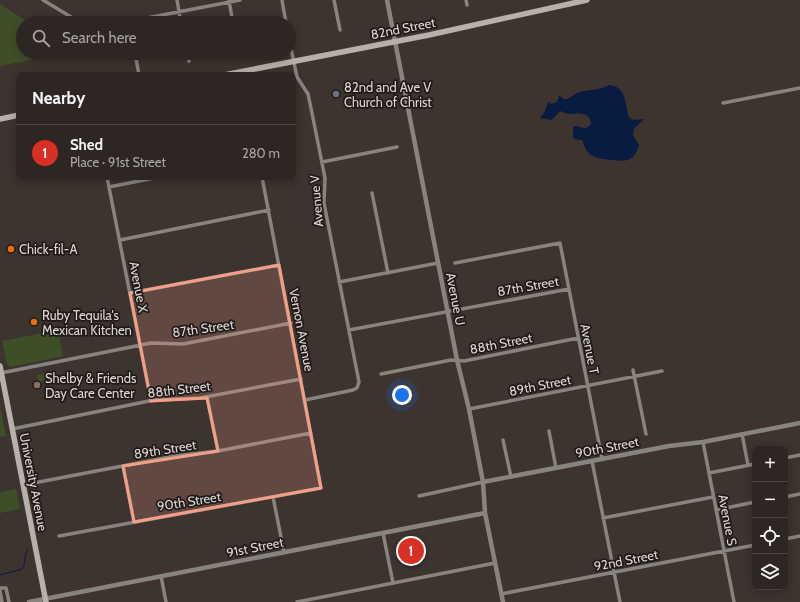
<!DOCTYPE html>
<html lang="en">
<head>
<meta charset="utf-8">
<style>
  body { margin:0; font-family:Cabin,sans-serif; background:#362e2b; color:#f1f3f6 }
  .controls { position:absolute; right:12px; bottom:12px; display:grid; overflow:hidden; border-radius:8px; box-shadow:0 2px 10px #0003 }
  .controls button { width:36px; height:36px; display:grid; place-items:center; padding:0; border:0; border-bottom:1px solid #494341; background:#2e2623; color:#f1f3f6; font:20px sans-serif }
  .you { position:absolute; left:402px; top:395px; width:14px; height:14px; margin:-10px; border:3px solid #fff; border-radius:50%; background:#1a73e8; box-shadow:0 0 0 6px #1a73e833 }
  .badge { display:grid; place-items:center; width:26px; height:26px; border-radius:50%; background:#d93025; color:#fff; font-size:13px; font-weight:700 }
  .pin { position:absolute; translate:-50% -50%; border:2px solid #fff; box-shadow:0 1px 4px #0006 }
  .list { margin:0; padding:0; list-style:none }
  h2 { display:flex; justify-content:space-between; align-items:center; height:52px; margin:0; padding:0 16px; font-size:17px }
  h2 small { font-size:13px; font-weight:400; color:#a7a5a6 }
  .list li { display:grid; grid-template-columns:26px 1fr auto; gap:12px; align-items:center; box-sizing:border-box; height:56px; padding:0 16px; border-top:1px solid #494341 }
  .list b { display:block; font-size:15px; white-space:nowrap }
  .list p { margin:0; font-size:13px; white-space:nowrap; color:#a7a5a6 }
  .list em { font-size:13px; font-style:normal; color:#a7a5a6 }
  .icon { flex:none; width:22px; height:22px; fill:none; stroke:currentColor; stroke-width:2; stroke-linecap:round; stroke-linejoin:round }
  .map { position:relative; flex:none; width:800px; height:602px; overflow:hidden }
  .search { position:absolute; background:#2e2623; box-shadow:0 2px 10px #0003; left:16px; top:16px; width:280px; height:44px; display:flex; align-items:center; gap:10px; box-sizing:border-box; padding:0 14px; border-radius:22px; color:#a7a5a6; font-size:15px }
  .panel { position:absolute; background:#2e2623; box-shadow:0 2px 10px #0003; left:16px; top:72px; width:280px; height:108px; border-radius:8px }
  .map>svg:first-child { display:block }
</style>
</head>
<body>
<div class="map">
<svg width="800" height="602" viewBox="0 0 800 602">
  <rect width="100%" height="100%" fill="#3d332f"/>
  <path fill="#3e4f27" d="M0 4 29 23H23V53H66L0 66Z
    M58 330 63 356 11 367 7 365 2 341Z
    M51 372 52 380 51 376 47 377 48 380 38 382 37 375Z
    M0 405 6 436 0 437Z
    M16 489 20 509 0 513V492Z"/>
  <path fill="#091b40" d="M609 85C628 87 624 104 629 117L633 120 644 119 634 129 633 135 639 145C634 161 627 162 613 160 603 159 593 159 587 151 585 149 584 143 582 140L573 139V126C580 125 585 132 591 124 591 112 578 113 570 114 567 114 563 112 560 111L552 120 540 118 545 111 548 102 551 104 557 102 559 95 563 99C569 100 572 96 577 93 588 89 599 91 609 85Z"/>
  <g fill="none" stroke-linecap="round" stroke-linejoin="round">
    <path stroke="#091b40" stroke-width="1" d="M0 575 22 569C27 563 23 555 28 549"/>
    <path stroke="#878480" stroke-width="3.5" d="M43 0 81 23
      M177 0 181 23
      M282 0 286 23
      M334 0 340 30
      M466 0 467 5
      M229 1 233 23
      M121 23 240 0
      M289 39 297 77 308 94 312 113 325 178 324 203 359 382 357 388 353 390 305 400
      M135 53 139 75
      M187 53 189 61
      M723 103 800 88
      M322 162 397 147
      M107 177 151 401
      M109 187 159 177
      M372 193 388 273
      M120 240 269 210
      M455 263 560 243 602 459
      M339 282 438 263
      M130 293 279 265
      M349 330 569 289
      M633 370 646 434
      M1 373 151 343 183 344 291 323
      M381 374 451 360 464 361 578 338
      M207 397 218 451
      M469 409 662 371
      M12 429 154 400 200 398 301 379
      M549 431 556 468
      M742 434 748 465
      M503 440 511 477
      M703 442 734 602
      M785 458 800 455
      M592 461 620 602
      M123 466 134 522
      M709 473 755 464
      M23 485 175 456 218 451 311 433
      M419 496 483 482
      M273 497 284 552
      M785 497 800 494
      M716 510 755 502
      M603 518 713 497
      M383 533 393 583
      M59 536 321 488 262 177
      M785 539 800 536
      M161 576 166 602
      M0 588H6L9 602
      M0 591 2 602
      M501 594 755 545
      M297 602 495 563"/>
    <path stroke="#878480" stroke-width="4.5" d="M387 0 457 360 469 409 483 482 485 513 503 602
      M483 482 669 446 703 442 800 423
      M29 602 485 513"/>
    <path stroke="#b6b1aa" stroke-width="5.5" d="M224 75 429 35 587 0
      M0 119 19 115
      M0 366 46 602"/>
  </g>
  <path fill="#f49e87" fill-opacity="0.2" stroke="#f49e87" stroke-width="3" stroke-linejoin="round" d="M279 265 321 488 134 522 123 466 218 451 207 398 151 401 130 293Z"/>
  <circle fill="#6b7280" stroke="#201b1a" stroke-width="1.5" cx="336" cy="94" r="4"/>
  <g fill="#e8710a" stroke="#201b1a" stroke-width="1.5">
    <circle cx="11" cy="249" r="4"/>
    <circle cx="34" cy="322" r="4"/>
  </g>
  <circle fill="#8d6e63" stroke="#201b1a" stroke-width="1.5" cx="37" cy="385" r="4"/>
  <g text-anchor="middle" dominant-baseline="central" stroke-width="3.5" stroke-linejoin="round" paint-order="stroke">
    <g font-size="13" fill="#ded7d5" stroke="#201b1a">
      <text transform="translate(403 28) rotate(-11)">82nd Street</text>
      <text transform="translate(316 201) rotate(-95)">Avenue V</text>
      <text transform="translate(528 286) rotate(-10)">87th Street</text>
      <text transform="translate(139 287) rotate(79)">Avenue X</text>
      <text transform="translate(456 299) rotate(79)">Avenue U</text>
      <text transform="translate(203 328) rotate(-8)">87th Street</text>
      <text transform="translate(302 330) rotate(79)">Vernon Avenue</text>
      <text transform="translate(501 343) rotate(-11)">88th Street</text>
      <text transform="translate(590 349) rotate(79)">Avenue T</text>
      <text transform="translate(540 385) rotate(-11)">89th Street</text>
      <text transform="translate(179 389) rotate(-7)">88th Street</text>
      <text transform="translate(607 447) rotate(-11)">90th Street</text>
      <text transform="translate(165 449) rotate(-9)">89th Street</text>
      <text transform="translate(34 482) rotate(79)">University Avenue</text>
      <text transform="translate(189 501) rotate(-9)">90th Street</text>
      <text transform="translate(728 520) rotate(79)">Avenue S</text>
      <text transform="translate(255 547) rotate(-11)">91st Street</text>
      <text transform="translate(626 560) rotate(-11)">92nd Street</text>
    </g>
    <g font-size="13" fill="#ded7d5" stroke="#201b1a" text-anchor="start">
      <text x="344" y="87">82nd and Ave V<tspan x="344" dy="15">Church of Christ</tspan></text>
      <text x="19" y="249">Chick-fil-A</text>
      <text x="42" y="315">Ruby Tequila's<tspan x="42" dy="15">Mexican Kitchen</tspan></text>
      <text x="45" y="378">Shelby &amp; Friends<tspan x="45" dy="15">Day Care Center</tspan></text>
    </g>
  </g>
</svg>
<div class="controls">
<button>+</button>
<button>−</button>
<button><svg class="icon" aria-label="locate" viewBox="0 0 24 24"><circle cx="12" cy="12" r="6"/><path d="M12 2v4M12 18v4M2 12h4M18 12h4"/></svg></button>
<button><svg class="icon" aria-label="layers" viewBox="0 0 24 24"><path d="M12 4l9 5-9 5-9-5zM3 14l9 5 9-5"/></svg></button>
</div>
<div class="you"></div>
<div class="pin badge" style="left:411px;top:551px">1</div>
<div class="search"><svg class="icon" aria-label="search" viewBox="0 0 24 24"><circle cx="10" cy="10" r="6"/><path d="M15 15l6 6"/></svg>Search here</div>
<section class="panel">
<h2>Nearby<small></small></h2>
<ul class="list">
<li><span class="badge">1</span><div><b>Shed</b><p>Place · 91st Street</p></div><em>280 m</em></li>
</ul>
</section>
</div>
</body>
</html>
